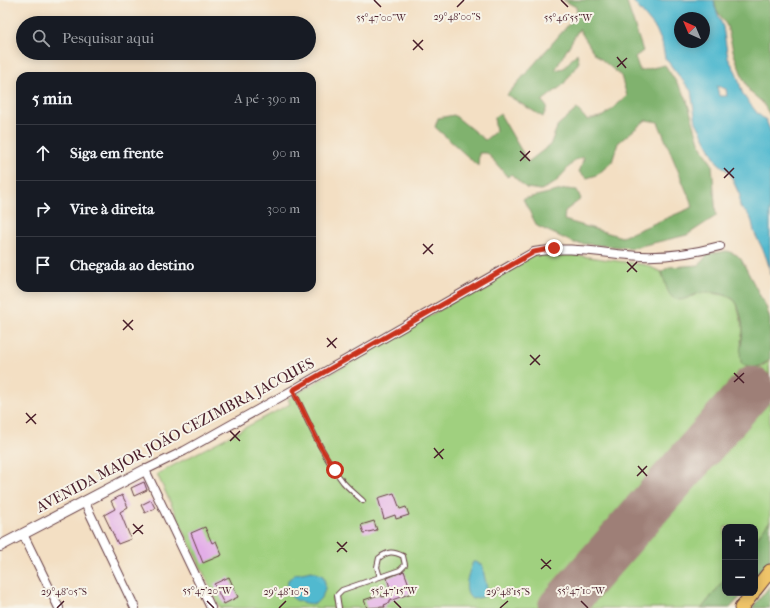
<!DOCTYPE html>
<html lang="pt">
<head>
<meta charset="utf-8">
<style>
  body { margin:0; font-family:"IM FELL French Canon",serif; background:#20242c; color:#f1f3f6 }
  .controls { position:absolute; right:12px; bottom:12px; display:grid; overflow:hidden; border-radius:8px; box-shadow:0 2px 10px #0003 }
  .controls button { width:36px; height:36px; display:grid; place-items:center; padding:0; border:0; border-bottom:1px solid #363941; background:#171b24; color:#f1f3f6; font:20px sans-serif }
  .compass { position:absolute; left:674px; top:12px; width:36px; height:36px; border-radius:50%; background:#171b24; box-shadow:0 2px 10px #0003; rotate:316deg }
  .stop { position:absolute; width:12px; height:12px; margin:-9px; border:3px solid #c8321e; border-radius:50%; background:#fff }
  .stop.end { background:#c8321e; border-color:#fff; box-shadow:0 1px 4px #0008 }
  .list { margin:0; padding:0; list-style:none }
  h2 { display:flex; justify-content:space-between; align-items:center; height:52px; margin:0; padding:0 16px; font-size:17px }
  h2 small { font-size:13px; font-weight:400; color:#9ea1a6 }
  .list li { display:grid; grid-template-columns:26px 1fr auto; gap:12px; align-items:center; box-sizing:border-box; height:56px; padding:0 16px; border-top:1px solid #363941 }
  .list b { display:block; font-size:15px; white-space:nowrap }
  .list em { font-size:13px; font-style:normal; color:#9ea1a6 }
  .icon { flex:none; width:22px; height:22px; fill:none; stroke:currentColor; stroke-width:2; stroke-linecap:round; stroke-linejoin:round }
  .map { position:relative; flex:none; width:770px; height:608px; overflow:hidden }
  .search { position:absolute; background:#171b24; box-shadow:0 2px 10px #0003; left:16px; top:16px; width:300px; height:44px; display:flex; align-items:center; gap:10px; box-sizing:border-box; padding:0 14px; border-radius:22px; color:#9ea1a6; font-size:15px }
  .panel { position:absolute; background:#171b24; box-shadow:0 2px 10px #0003; left:16px; top:72px; width:300px; height:220px; border-radius:12px }
  .map>svg:first-child { display:block }
</style>
</head>
<body>
<div class="map">
<svg width="770" height="608" viewBox="0 0 770 608">
  <rect width="100%" height="100%" fill="#f7f3e8"/>
  <filter id="ink" filterUnits="userSpaceOnUse"><feTurbulence type="fractalNoise" baseFrequency=".025" numOctaves="2"/><feDisplacementMap in="SourceGraphic" scale="8" xChannelSelector="R" yChannelSelector="G"/><feConvolveMatrix kernelMatrix="1 2 1 2 8 2 1 2 1" color-interpolation-filters="sRGB"/></filter>
  <filter id="wash" filterUnits="userSpaceOnUse"><feTurbulence type="fractalNoise" baseFrequency=".012" numOctaves="4" result="noise"/><feDisplacementMap in="SourceGraphic" scale="16" xChannelSelector="R" yChannelSelector="G"/><feGaussianBlur stdDeviation="0.9" result="paint"/><feColorMatrix in="noise" values="0 0 0 0 0 0 0 0 0 0 0 0 0 0 0 0 0 1.4 0 .05"/><feComposite in="paint" operator="in"/></filter>
  <g filter="url(#wash)">
    <rect width="100%" height="100%" fill="#f3dfc3"/>
    <path fill="#a0d07f" stroke="#757855" d="M552 252 646 265 661 272 685 299 699 293H710L725 295 734 300 737 304 743 330 741 341 753 366 761 367 769 361 770 393 767 397 770 401V521L755 540V527H725V579L702 608H220L157 474 290 404 288 399 533 255Z"/>
    <path fill="#80b26e" stroke="#65684c" d="M563 0H626L643 51 635 57 640 71 665 65 686 97 699 142 712 164 716 216 687 235 632 248 574 243 537 226 523 199 566 189 577 190 581 199 565 211 564 220 622 237 693 207 658 122 646 120 618 143 612 162 597 175 587 178 579 172 584 157 575 160 555 183 541 190 526 188 511 174 508 177 487 153H479L478 166 435 127 438 118 454 115 485 140 496 131 494 118 500 114 528 162 550 145 558 125 577 109 587 120 604 116 627 96 621 76 594 53 579 29 555 70 564 68 577 53 579 62 563 85 542 101 547 107 543 117 507 95 577 15 576 7Z
      M714 0H770V115L762 102 750 92 743 78 734 54 727 26 716 9Z
      M727 251 737 255 741 259 767 309 770 320V359C762 367 748 372 741 362 739 352 742 342 743 331 743 324 740 311 737 304 732 293 712 292 701 293 692 294 681 305 672 297 666 292 665 279 661 272L669 267 699 265 708 254Z
      M770 521V559L755 579V540Z
      M725 579V593H744L730 608H702Z
      M770 586V608H752Z"/>
    <path fill="#51b9cf" stroke="#4e6c7d" fill-rule="evenodd" d="M632 0H714L715 7 723 27 728 58 736 72 743 95 758 114 766 120 770 130V275C769 259 762 248 755 234 753 229 753 224 751 219 747 209 737 213 740 196L729 172 717 162 696 122 691 91 665 58 662 43 656 29ZM680 18H704V32H706L708 40H704V42H680ZM717 86 726 89 727 96H719Z
      M473 562H476L482 565 487 588 483 597 472 599C461 591 469 572 473 562Z
      M312 571 323 576C328 588 324 596 315 604 303 603 292 602 287 590L288 580 296 574Z"/>
    <g fill="none" stroke-linecap="round" stroke-linejoin="round">
      <path stroke="#9e7f77" stroke-width="45" d="M560 608 752 389"/>
    </g>
    <g id="blocks">
      <path fill="#e3aee8" d="M144 482 147 490 134 496 131 488Z
        M394 493 400 509 406 507 409 515 396 519 395 515 384 519 378 498Z
        M122 495 128 507 120 512 131 539 118 544 104 515 115 509 111 501Z
        M151 500 155 508 145 513 141 505Z
        M374 521 377 530 364 533 361 525Z
        M205 527 212 543 216 541 222 555 203 563 191 533Z
        M404 571 412 593 389 601V603L384 605 385 607 367 608 364 600 381 594 382 597 392 594 387 578Z
        M229 577 238 597 224 604 214 584Z"/>
    </g>
  </g>
  <g filter="url(#ink)">
    <use href="#blocks" fill-opacity="0" stroke="#633c42" stroke-width="1"/>
    <g fill="none" stroke-linecap="round" stroke-linejoin="round">
      <g stroke="#633c42" stroke-width="6">
        <path id="service" d="M293 390C308 421 322 455 343 482 349 489 357 495 363 501
          M339 608 337 595 342 590 400 570 405 565 403 556C393 551 388 551 379 558L377 567 380 577"/>
      </g>
      <g stroke="#633c42" stroke-width="10">
        <path id="minor" d="M84 501 135 608
          M23 534 59 608
          M211 608 145 470 184 451 293 390 534 252C569 245 605 254 641 256 668 257 694 253 720 246"/>
      </g>
      <g stroke="#633c42" stroke-width="12">
        <path id="tertiary" d="M0 546 145 470"/>
      </g>
      <g stroke="#633c42" stroke-width="15">
        <path id="trunk" d="M755 590 770 571
          M741 608 753 593"/>
      </g>
      <use href="#service" stroke="#fff" stroke-width="4"/>
      <use href="#minor" stroke="#fff" stroke-width="8"/>
      <use href="#tertiary" stroke="#fff" stroke-width="10"/>
      <use href="#trunk" stroke="#efc469" stroke-width="13"/>
    </g>
  </g>
  <g fill="none" stroke-linecap="round" stroke-linejoin="round" filter="url(#ink)">
    <path stroke="#c8321e" stroke-width="5" d="M335 470 320 446 293 390 534 252 554 248"/>
  </g>
  <path fill="none" stroke="#4a1f2b" stroke-width="1.5" d="M374 0 381 7M561 0 568 7M457 7 464 0M413 40 423 50M413 50 423 40M617 57 626 68M617 67 627 58M520 151 530 161M520 161 530 151M724 168 734 178M724 178 734 168M423 244 433 254M423 254 433 244M627 262 637 272M627 272 637 262M123 320 133 330M123 330 133 320M327 338 336 348M327 347 337 338M530 355 540 365M530 365 540 355M734 373 744 383M734 382 744 373M26 413 36 424M26 423 36 414M230 431 240 441M230 441 240 431M434 448 443 459M434 458 444 449M638 466 647 476M637 476 647 466M133 524 143 534M133 534 143 525M337 542 347 552M337 552 347 542M541 559 551 569M541 569 551 560M207 601 214 608M394 601 401 608M581 601 588 608M57 608 64 601M279 608 286 601M500 608 508 601"/>
  <g text-anchor="middle" dominant-baseline="central" stroke-width="4" stroke-linejoin="round" paint-order="stroke">
    <g font-size="15" fill="#4a1f2b" stroke="#f7f3e8">
      <text transform="translate(175 435) rotate(-28)">AVENIDA MAJOR JOÃO CEZIMBRA JACQUES</text>
    </g>
  </g>
  <g font-size="10" text-anchor="middle" fill="#4a1f2b" stroke="#f7f3e8" stroke-width="4" stroke-linejoin="round" paint-order="stroke">
    <text x="457" y="20">29°48'00"S</text>
    <text x="381" y="21">55°47'00"W</text>
    <text x="568" y="21">55°46'55"W</text>
    <text x="207" y="594">55°47'20"W</text>
    <text x="394" y="594">55°47'15"W</text>
    <text x="581" y="594">55°47'10"W</text>
    <text x="64" y="595">29°48'05"S</text>
    <text x="286" y="595">29°48'10"S</text>
    <text x="508" y="595">29°48'15"S</text>
  </g>
</svg>
<div class="controls">
<button>+</button>
<button>−</button>
</div>
<svg class="compass" viewBox="-18 -18 36 36"><path d="M0-13l5 13h-10z" fill="#e53935"/><path d="M0 13l5-13h-10z" fill="#9ea1a6"/></svg>
<div class="stop" style="left:335px;top:470px"></div>
<div class="stop end" style="left:554px;top:248px"></div>
<div class="search"><svg class="icon" aria-label="search" viewBox="0 0 24 24"><circle cx="10" cy="10" r="6"/><path d="M15 15l6 6"/></svg>Pesquisar aqui</div>
<section class="panel">
<h2>5 min<small>A pé · 390 m</small></h2>
<ul class="list">
<li><svg class="icon" aria-label="ahead" viewBox="0 0 24 24"><path d="M12 20V5M6 11l6-6 6 6"/></svg><div><b>Siga em frente</b></div><em>90 m</em></li>
<li><svg class="icon" aria-label="right" viewBox="0 0 24 24"><path d="M7 20v-9h11M14 6l5 5-5 5"/></svg><div><b>Vire à direita</b></div><em>300 m</em></li>
<li><svg class="icon" aria-label="arrive" viewBox="0 0 24 24"><path d="M6 21V4h12l-3 4 3 4H6"/></svg><div><b>Chegada ao destino</b></div></li>
</ul>
</section>
</div>
</body>
</html>
